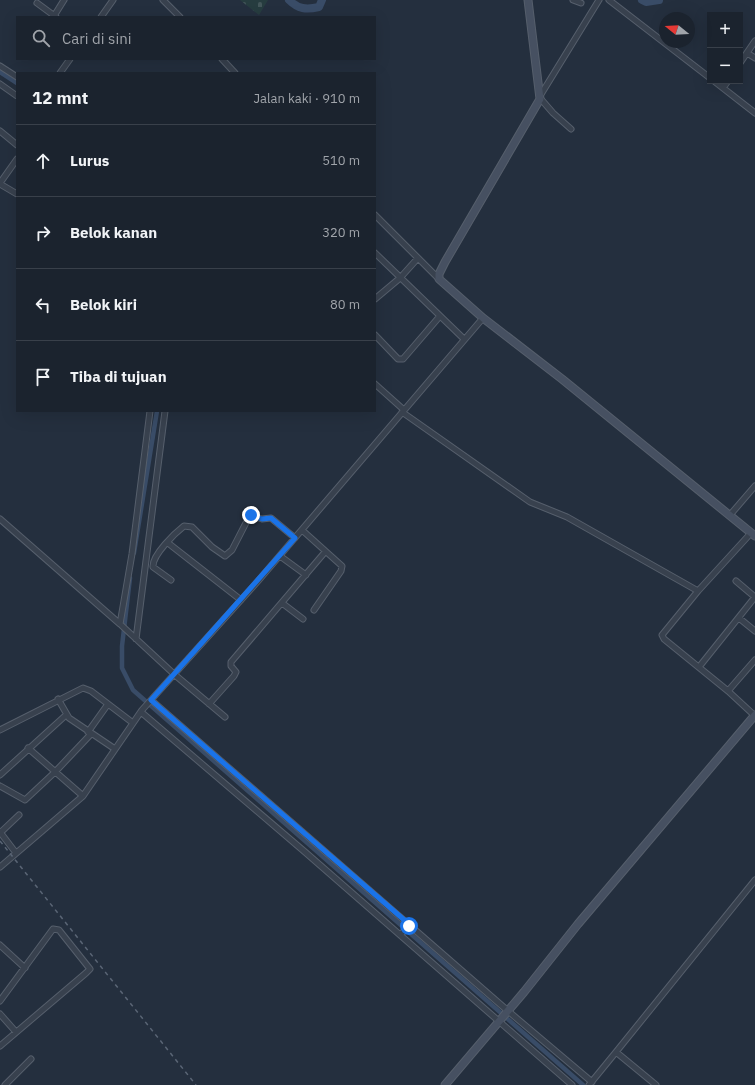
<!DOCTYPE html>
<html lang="id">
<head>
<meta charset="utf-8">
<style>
  body { margin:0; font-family:"IBM Plex Sans",sans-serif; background:#242b36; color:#f1f3f6 }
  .controls { position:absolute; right:12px; top:12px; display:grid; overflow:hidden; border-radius:0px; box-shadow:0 4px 16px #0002 }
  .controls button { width:36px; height:36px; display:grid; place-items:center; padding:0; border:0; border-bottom:1px solid #39404a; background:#1b232e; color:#f1f3f6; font:20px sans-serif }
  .compass { position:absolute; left:659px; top:12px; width:36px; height:36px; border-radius:50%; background:#1b232e; box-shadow:0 4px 16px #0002; rotate:288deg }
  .stop { position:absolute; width:12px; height:12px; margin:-9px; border:3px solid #1a73e8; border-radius:50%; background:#fff }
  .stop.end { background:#1a73e8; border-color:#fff; box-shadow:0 1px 4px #0008 }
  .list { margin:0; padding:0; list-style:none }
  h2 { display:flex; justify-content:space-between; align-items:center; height:52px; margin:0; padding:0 16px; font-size:17px }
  h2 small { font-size:13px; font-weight:400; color:#a0a4aa }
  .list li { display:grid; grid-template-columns:26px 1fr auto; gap:12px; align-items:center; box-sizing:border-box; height:72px; padding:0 16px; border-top:1px solid #39404a }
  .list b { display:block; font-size:15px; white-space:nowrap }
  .list em { font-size:13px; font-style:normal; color:#a0a4aa }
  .icon { flex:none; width:22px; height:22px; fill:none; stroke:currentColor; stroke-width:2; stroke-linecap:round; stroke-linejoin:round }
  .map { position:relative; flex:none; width:755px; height:1085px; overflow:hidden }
  .search { position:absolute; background:#1b232e; box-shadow:0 4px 16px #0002; left:16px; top:16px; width:360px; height:44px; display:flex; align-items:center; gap:10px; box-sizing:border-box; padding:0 14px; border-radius:0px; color:#a0a4aa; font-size:15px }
  .panel { position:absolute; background:#1b232e; box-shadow:0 4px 16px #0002; left:16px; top:72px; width:360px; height:340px; border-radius:0px }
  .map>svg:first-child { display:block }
</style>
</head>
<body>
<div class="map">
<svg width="755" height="1085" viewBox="0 0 755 1085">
  <defs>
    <pattern id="cemetery-stones" width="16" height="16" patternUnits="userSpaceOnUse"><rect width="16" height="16" fill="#263c3f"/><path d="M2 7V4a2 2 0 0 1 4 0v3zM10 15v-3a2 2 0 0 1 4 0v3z" fill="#435659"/></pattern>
  </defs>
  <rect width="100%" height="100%" fill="#242f3e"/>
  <path fill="url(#cemetery-stones)" d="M240 0H271H268L259 15Z"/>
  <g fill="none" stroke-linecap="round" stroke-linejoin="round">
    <path stroke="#394c67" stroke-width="4.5" d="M0 72 17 83
      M134 553 157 411
      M130 578 122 646V668L133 690 583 1085"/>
    <path stroke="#394c67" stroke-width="8" d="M289 0C298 9 306 10 319 7L322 0
      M642 0 646 2 659 0"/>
    <g stroke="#565f6c" stroke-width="7">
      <path id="street" d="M163 0 180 17
        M573 0 581 3
        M609 0 710 78
        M37 3 56 17
        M54 16 64 0
        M101 17 113 0
        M747 53 755 58
        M222 59 235 73
        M740 63 755 41
        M0 66 17 77
        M60 73 70 59
        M714 81 755 113
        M0 84 17 96
        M723 88 728 81
        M540 96 599 0
        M540 98 553 113 571 129
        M0 131 17 145
        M0 183 17 159
        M0 184 17 194
        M375 215 439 279
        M375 253 464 339
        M375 299 400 278 418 258
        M375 335 398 359H403L440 316
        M375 384 404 410
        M402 412 530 502 567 517 698 591
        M730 515 755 486
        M0 519 120 624 175 675 225 717
        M302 530 342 566 341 571 314 610
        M751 533 698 591 662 635 664 639 728 691 755 716
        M168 543 241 600
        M280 556 306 575
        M171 580 153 567C152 555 175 533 184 526L192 527 212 547 225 556 232 550 250 515 262 519 271 518 295 538
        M736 581 755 597
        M282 603 303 619
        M739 618 755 631
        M120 624 132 554 150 411
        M136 639 165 411
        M699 667 755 597
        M728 691 755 660
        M58 699 69 718 115 749
        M151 700 508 1011 592 1082
        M209 704 234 676 236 672 231 666V662L325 552
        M141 712 305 852 572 1085
        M0 730 83 688 91 691 133 723
        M88 732 108 704
        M28 748 83 796
        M0 775 66 715
        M0 786 25 800 55 772 91 734
        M0 832 16 853
        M0 833 19 815
        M0 867 83 796 142 710 258 581 483 318
        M400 935 410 925
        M0 945 25 968
        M0 1001 53 929 59 930 90 969 86 973 0 1046
        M0 1014 16 1032
        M5 1085 31 1059
        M589 1085 616 1052
        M656 1085 616 1052 755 880"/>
    </g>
    <g stroke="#565f6c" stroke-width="9">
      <path id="secondary" d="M528 0 540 99 445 262 439 274V279L483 318 562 379 755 536
        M445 1085 524 992 578 924 755 715"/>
    </g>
    <use href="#street" stroke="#38414e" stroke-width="5"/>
    <use href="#secondary" stroke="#465061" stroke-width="7"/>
    <path stroke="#5a6575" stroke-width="1.5" stroke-dasharray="4 4" stroke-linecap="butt" d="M0 841 196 1085"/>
  </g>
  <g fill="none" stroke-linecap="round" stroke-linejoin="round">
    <path stroke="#1a73e8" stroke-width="5" d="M251 515 262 519 271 518 295 538 151 700 410 925 409 926"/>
  </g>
</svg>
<div class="controls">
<button>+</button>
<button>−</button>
</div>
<svg class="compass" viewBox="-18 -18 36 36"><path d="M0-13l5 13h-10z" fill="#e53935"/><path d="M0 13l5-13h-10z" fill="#a0a4aa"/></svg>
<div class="stop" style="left:409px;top:926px"></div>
<div class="stop end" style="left:251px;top:515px"></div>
<div class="search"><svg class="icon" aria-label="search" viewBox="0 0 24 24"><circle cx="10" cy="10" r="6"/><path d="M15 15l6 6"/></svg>Cari di sini</div>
<section class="panel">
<h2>12 mnt<small>Jalan kaki · 910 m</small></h2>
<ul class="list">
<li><svg class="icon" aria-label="ahead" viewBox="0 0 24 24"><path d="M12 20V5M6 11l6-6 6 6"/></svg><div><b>Lurus</b></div><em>510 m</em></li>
<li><svg class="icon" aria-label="right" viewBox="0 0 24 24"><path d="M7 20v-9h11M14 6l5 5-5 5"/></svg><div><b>Belok kanan</b></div><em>320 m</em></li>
<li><svg class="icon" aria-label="left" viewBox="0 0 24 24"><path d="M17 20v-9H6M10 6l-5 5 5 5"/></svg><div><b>Belok kiri</b></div><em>80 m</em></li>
<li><svg class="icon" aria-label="arrive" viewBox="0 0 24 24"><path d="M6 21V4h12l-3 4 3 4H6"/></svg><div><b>Tiba di tujuan</b></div></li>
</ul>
</section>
</div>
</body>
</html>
